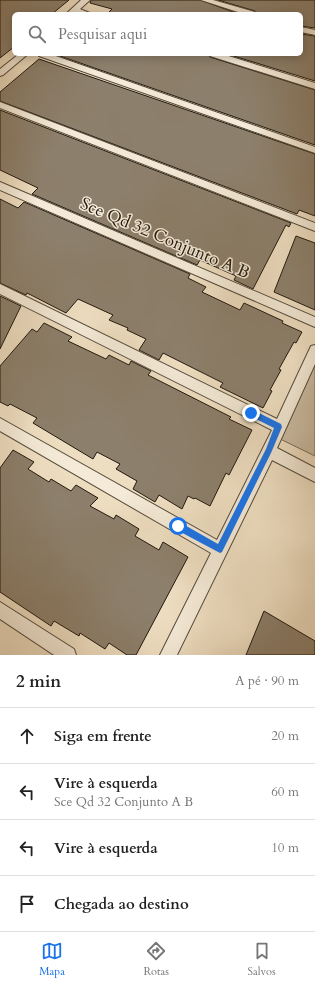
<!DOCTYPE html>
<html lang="pt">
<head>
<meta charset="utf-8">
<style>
  body { margin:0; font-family:Cardo,serif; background:#f2f2f2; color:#222 }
  .stop { position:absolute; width:12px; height:12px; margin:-9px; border:3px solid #1a73e8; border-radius:50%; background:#fff }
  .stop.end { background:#1a73e8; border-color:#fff; box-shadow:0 1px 4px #0008 }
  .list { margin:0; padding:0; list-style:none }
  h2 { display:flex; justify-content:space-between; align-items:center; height:52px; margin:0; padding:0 16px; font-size:17px }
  h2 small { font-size:13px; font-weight:400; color:#767676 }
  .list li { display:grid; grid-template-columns:26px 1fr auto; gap:12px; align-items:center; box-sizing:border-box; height:56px; padding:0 16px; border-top:1px solid #e0e0e0 }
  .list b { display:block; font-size:15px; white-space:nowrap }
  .list p { margin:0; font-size:13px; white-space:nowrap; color:#767676 }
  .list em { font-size:13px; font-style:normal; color:#767676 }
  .icon { flex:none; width:22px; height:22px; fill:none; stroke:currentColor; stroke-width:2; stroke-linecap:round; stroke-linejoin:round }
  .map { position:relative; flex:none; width:315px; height:655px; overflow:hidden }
  .search { position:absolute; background:#fff; box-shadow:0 2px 10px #0003; left:12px; right:12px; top:12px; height:44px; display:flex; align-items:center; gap:10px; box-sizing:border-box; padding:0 14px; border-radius:6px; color:#767676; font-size:15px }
  .sheet { height:276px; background:#fff }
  nav { display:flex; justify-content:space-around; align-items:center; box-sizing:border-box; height:56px; border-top:1px solid #e0e0e0; background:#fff; font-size:11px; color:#767676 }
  nav a { display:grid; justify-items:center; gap:2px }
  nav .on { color:#1a73e8 }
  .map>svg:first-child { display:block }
</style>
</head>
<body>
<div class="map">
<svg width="315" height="655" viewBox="0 0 315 655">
  <rect width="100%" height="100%" fill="#eedec1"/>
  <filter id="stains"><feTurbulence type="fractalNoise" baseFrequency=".005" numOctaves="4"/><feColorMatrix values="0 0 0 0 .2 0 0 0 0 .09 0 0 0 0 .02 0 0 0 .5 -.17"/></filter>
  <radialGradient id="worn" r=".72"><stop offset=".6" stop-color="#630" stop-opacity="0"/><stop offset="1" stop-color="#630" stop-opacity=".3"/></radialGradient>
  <path fill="#cbbca3" stroke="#766a58" d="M315 365V456L274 436Z"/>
  <path fill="#8c7f6b" stroke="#21180e" d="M0 0H69L52 14H14V47L0 58Z
    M91 0H200L239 14H107L112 9 90 3Z
    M218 0H315V28L301 26V14H257L255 11Z
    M301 34 315 36V81L227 54H301Z
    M61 54H208L210 57 315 90V145L60 56Z
    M39 59 315 154V216L299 210 297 214 0 101V92Z
    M0 110 291 223 289 227 286 225 253 289 234 280 236 276 200 260 197 265 32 194 38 188 0 170Z
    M0 199 18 208 24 202 190 274 188 278 206 287 202 292 240 310 244 303 283 321 282 323 302 332 296 343 294 342 279 369 281 370 270 390 272 391 263 408 220 387 223 383 163 353 159 360 139 350 146 339 127 330 128 328 109 320 113 315 78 299 66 313 31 295 27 293 26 295 0 283Z
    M296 236 315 243V310L274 292Z
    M0 296 21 306 0 349Z
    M44 323 72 337 68 341 106 359 109 355 129 365 131 361 151 371 148 375 231 417 229 419 252 430 229 475 226 473 210 506 195 498 194 499 188 496 182 509 159 495 155 502 133 489 137 481 116 469 120 464 97 452 93 459 33 423 37 418 10 404 8 406 0 402V366L32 329 37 332Z
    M13 450 34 462 28 469 49 482 51 479 71 491 76 485 98 498 90 506 114 519 116 515 139 529 135 536 159 550 163 542 188 557 136 655H127L109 643 105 649 80 633 79 636 54 621 51 626 0 592V468Z
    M264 611 315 641V655H246Z"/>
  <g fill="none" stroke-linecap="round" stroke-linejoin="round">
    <g stroke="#544a3b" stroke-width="2">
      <path id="minor" d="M81 0H90L80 9 92 14 76 13 66 14Z
        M201 0H213L255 12 256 14H244Z
        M301 27 315 30V35L301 32Z
        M19 54H28L3 75 0 76V69Z
        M38 54H50L315 147V153L39 56Z
        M209 54H222L315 83V89L210 56Z
        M0 102 315 223V231L0 108Z
        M0 182 315 317V327L0 190Z
        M0 284 277 419 311 346 315 345V364L277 448 315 468V482L272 460 177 655H160L211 553 0 431V418L217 540 272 430 0 294Z
        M0 602 74 649 76 655H54L0 619Z"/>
    </g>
    <use href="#minor" fill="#f4ead7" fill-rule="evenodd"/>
  </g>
  <path fill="#1a73e8" d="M248 410H253L281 424 282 427 271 453 222 552 220 553 175 529 174 526 178 522 181 523 218 544 266 449 274 428 248 415Z"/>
  <g text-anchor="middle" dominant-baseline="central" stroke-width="3" stroke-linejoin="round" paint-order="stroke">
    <g font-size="17" fill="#21180e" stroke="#f4ead7">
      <text transform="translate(165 238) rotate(23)">Sce Qd 32 Conjunto A B</text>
    </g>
  </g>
  <rect width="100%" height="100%" filter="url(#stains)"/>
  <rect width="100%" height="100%" fill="url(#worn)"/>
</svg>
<div class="stop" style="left:178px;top:526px"></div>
<div class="stop end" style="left:251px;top:413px"></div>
<div class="search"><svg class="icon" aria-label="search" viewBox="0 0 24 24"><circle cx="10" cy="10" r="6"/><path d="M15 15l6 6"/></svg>Pesquisar aqui</div>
</div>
<section class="sheet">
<h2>2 min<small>A pé · 90 m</small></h2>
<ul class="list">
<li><svg class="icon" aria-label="ahead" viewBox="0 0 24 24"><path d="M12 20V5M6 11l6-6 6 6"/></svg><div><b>Siga em frente</b></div><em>20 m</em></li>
<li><svg class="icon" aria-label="left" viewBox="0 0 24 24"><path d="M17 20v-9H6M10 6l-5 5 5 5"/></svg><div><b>Vire à esquerda</b><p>Sce Qd 32 Conjunto A B</p></div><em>60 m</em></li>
<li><svg class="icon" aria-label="left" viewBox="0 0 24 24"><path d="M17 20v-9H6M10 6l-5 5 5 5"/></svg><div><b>Vire à esquerda</b></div><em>10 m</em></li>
<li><svg class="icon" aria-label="arrive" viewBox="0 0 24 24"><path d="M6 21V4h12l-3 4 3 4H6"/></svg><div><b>Chegada ao destino</b></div></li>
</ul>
</section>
<nav>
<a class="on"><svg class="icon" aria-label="map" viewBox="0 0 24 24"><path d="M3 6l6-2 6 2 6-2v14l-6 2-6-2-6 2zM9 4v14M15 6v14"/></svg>Mapa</a>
<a><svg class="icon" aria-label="directions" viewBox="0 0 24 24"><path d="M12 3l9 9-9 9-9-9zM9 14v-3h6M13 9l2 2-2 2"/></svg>Rotas</a>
<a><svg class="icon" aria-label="saved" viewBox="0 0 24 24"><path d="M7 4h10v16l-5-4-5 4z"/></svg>Salvos</a>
</nav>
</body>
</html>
